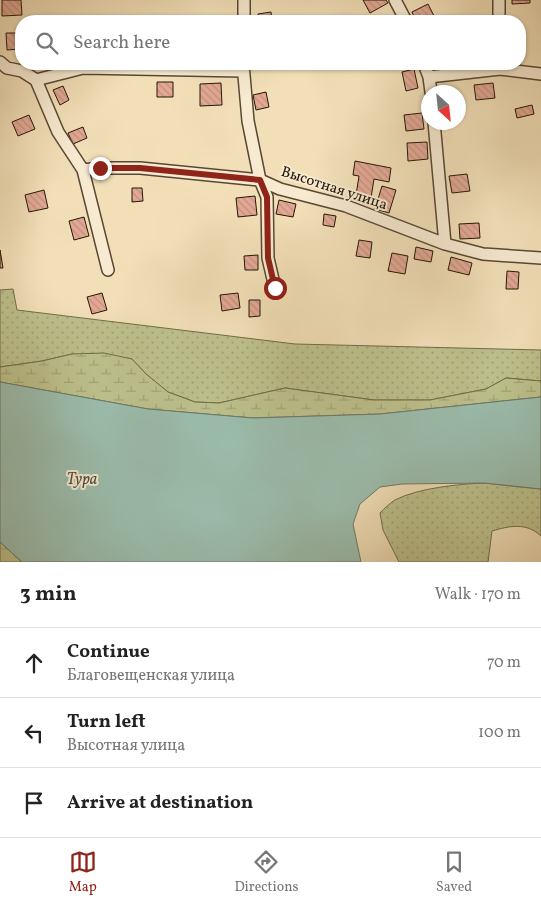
<!DOCTYPE html>
<html lang="en">
<head>
<meta charset="utf-8">
<style>
  body { margin:0; font-family:Vollkorn,serif; background:#f2f2f2; color:#222 }
  .compass { position:absolute; left:421px; top:85px; width:45px; height:45px; border-radius:50%; background:#fff; box-shadow:0 1px 4px #0004; rotate:153deg }
  .stop { position:absolute; width:15px; height:15px; margin:-11px; border:4px solid #8f2418; border-radius:50%; background:#fff }
  .stop.end { background:#8f2418; border-color:#fff; box-shadow:0 1px 5px #0008 }
  .list { margin:0; padding:0; list-style:none }
  h2 { display:flex; justify-content:space-between; align-items:center; height:65px; margin:0; padding:0 20px; font-size:21px }
  h2 small { font-size:16px; font-weight:400; color:#767676 }
  .list li { display:grid; grid-template-columns:32px 1fr auto; gap:15px; align-items:center; box-sizing:border-box; height:70px; padding:0 20px; border-top:1px solid #e0e0e0 }
  .list b { display:block; font-size:19px; white-space:nowrap }
  .list p { margin:0; font-size:16px; white-space:nowrap; color:#767676 }
  .list em { font-size:16px; font-style:normal; color:#767676 }
  .icon { flex:none; width:28px; height:28px; fill:none; stroke:currentColor; stroke-width:2; stroke-linecap:round; stroke-linejoin:round }
  .map { position:relative; flex:none; width:541px; height:562px; overflow:hidden }
  .search { position:absolute; background:#fff; box-shadow:0 1px 4px #0004; left:15px; right:15px; top:15px; height:55px; display:flex; align-items:center; gap:12px; box-sizing:border-box; padding:0 18px; border-radius:20px; color:#767676; font-size:19px }
  .sheet { height:275px; background:#fff }
  nav { display:flex; justify-content:space-around; align-items:center; box-sizing:border-box; height:70px; border-top:1px solid #e0e0e0; background:#fff; font-size:14px; color:#767676 }
  nav a { display:grid; justify-items:center; gap:2px }
  nav .on { color:#8f2418 }
  .map>svg:first-child { display:block }
</style>
</head>
<body>
<div class="map">
<svg width="541" height="562" viewBox="0 0 541 562">
  <defs>
    <pattern id="grass-dots" width="8" height="8" patternUnits="userSpaceOnUse" patternTransform="scale(1.25)"><rect width="8" height="8" fill="#bdc18d"/><path d="M2 2h.1M6 6h.1" fill="none" stroke="#a2a578" stroke-width="1.8" stroke-linecap="round"/></pattern>
    <pattern id="wetland-marsh" width="20" height="14" patternUnits="userSpaceOnUse" patternTransform="scale(1.25)"><rect width="20" height="14" fill="#bdc18d"/><path d="M1 5h8M5 5V1M11 12h8M15 12V8" fill="none" stroke="#a2a578"/></pattern>
    <pattern id="building-back-hatch" width="6" height="6" patternUnits="userSpaceOnUse" patternTransform="scale(1.25)"><rect width="6" height="6" fill="#e2a894"/><path d="M-1 5l2 2M0 0l6 6M5-1l2 2" fill="none" stroke="#c2907e"/></pattern>
  </defs>
  <rect width="100%" height="100%" fill="#f2dfb8"/>
  <filter id="stains"><feTurbulence type="fractalNoise" baseFrequency=".004" numOctaves="4"/><feColorMatrix values="0 0 0 0 .2 0 0 0 0 .09 0 0 0 0 .02 0 0 0 .5 -.17"/></filter>
  <radialGradient id="worn" r=".72"><stop offset=".6" stop-color="#630" stop-opacity="0"/><stop offset="1" stop-color="#630" stop-opacity=".3"/></radialGradient>
  <path fill="url(#grass-dots)" stroke="#706c4a" d="M13 289 17 310 295 344 541 350V381L506 378 486 389 430 400H374L285 388 219 403 195 402 168 392 146 374 132 359 72 354 42 361 0 367V290Z
    M484 483 541 489V536C526 522 509 526 492 531L488 562H399L383 530 380 513C384 509 390 503 395 500 418 488 459 484 484 483Z"/>
  <path fill="url(#wetland-marsh)" stroke="#706c4a" d="M104 353 132 359 146 374 168 392 195 402 219 403 285 388 374 400H430L486 389 506 378 541 381V397L380 414 253 418 148 409 0 382V367L42 361 72 354Z
    M0 542 22 562H0Z"/>
  <path fill="#9bbdad" stroke="#6b7a6b" d="M0 382 148 409 253 418 380 414 541 397V489L484 483 402 484 380 487 360 504 353 524 361 562H22L0 542Z"/>
  <path fill="url(#building-back-hatch)" stroke="#231608" d="M2 0H21L22 15 2 16Z
    M363 0H386L388 3 370 13Z
    M512 0H530V3L512 4Z
    M428 4 434 16 424 21H416L412 12Z
    M271 12 272 21H259L258 14Z
    M6 33H19L20 49 7 50Z
    M393 64H407L395 69Z
    M414 69 418 88 406 91 402 72Z
    M157 82H173V97H157Z
    M221 83 222 105 200 106V84Z
    M493 83 495 98 476 100 474 85Z
    M63 86 69 100 60 105 53 90Z
    M266 92 269 107 256 110 253 95Z
    M532 105 534 114 517 118 515 109Z
    M422 113 424 129 406 131 404 115Z
    M29 115 35 129 18 136 12 122Z
    M83 127 87 138 73 144 68 133Z
    M427 142 428 159 408 161 407 143Z
    M355 161 391 168 389 182 374 179 371 198 356 195 359 176 353 175Z
    M467 174 470 191 452 193 449 176Z
    M382 186 396 190 389 213 375 209Z
    M132 188H142L143 201 132 202Z
    M44 190 48 208 29 212 25 195Z
    M255 196 257 215 238 217 236 198Z
    M279 200 296 204 293 217 276 214Z
    M324 214 336 216 334 227 323 225Z
    M84 217 89 236 74 240 69 221Z
    M479 223 480 238 460 239 459 224Z
    M359 240 372 242 370 258 356 256Z
    M416 247 433 251 431 262 414 259Z
    M0 250 3 268H0Z
    M392 253 408 256 405 274 388 271Z
    M258 255V270H245L244 256Z
    M451 257 472 263 469 275 448 270Z
    M507 271 519 272 518 289H506Z
    M102 293 107 310 92 314 87 297Z
    M238 293 240 308 222 311 220 295Z
    M249 300H260V316L249 317Z"/>
  <g fill="none" stroke-linecap="round" stroke-linejoin="round">
    <g stroke="#574834" stroke-width="14">
      <path id="minor" d="M395 0 406 21
        M499 0V21
        M244 21V0
        M0 62 7 68 22 71 36 80 58 132 83 170 108 270
        M243 64 248 121 260 180 267 197 268 258 275 288
        M424 64 429 77 431 92
        M429 77 500 69 541 74
        M36 80 83 68 243 71
        M434 122 445 244
        M83 170 100 168H140L260 180 280 189 346 206 445 244 483 254 541 258"/>
    </g>
    <use href="#minor" stroke="#f7ead1" stroke-width="11"/>
  </g>
  <g fill="none" stroke-linecap="round" stroke-linejoin="round">
    <path stroke="#8f2418" stroke-width="6" d="M100 168H140L260 180 267 197 268 258 275 288"/>
  </g>
  <g text-anchor="middle" dominant-baseline="central" stroke-width="4" stroke-linejoin="round" paint-order="stroke">
    <g font-size="15" fill="#231608" stroke="#f7ead1">
      <text transform="translate(334 189) rotate(18)">Высотная улица</text>
    </g>
    <g font-size="16" font-style="italic" fill="#4d5042" stroke="#f7ead1">
      <text x="82" y="480">Тура</text>
    </g>
  </g>
  <rect width="100%" height="100%" filter="url(#stains)"/>
  <rect width="100%" height="100%" fill="url(#worn)"/>
</svg>
<svg class="compass" viewBox="-18 -18 36 36"><path d="M0-13l5 13h-10z" fill="#e53935"/><path d="M0 13l5-13h-10z" fill="#767676"/></svg>
<div class="stop" style="left:275px;top:288px"></div>
<div class="stop end" style="left:100px;top:168px"></div>
<div class="search"><svg class="icon" aria-label="search" viewBox="0 0 24 24"><circle cx="10" cy="10" r="6"/><path d="M15 15l6 6"/></svg>Search here</div>
</div>
<section class="sheet">
<h2>3 min<small>Walk · 170 m</small></h2>
<ul class="list">
<li><svg class="icon" aria-label="ahead" viewBox="0 0 24 24"><path d="M12 20V5M6 11l6-6 6 6"/></svg><div><b>Continue</b><p>Благовещенская улица</p></div><em>70 m</em></li>
<li><svg class="icon" aria-label="left" viewBox="0 0 24 24"><path d="M17 20v-9H6M10 6l-5 5 5 5"/></svg><div><b>Turn left</b><p>Высотная улица</p></div><em>100 m</em></li>
<li><svg class="icon" aria-label="arrive" viewBox="0 0 24 24"><path d="M6 21V4h12l-3 4 3 4H6"/></svg><div><b>Arrive at destination</b></div></li>
</ul>
</section>
<nav>
<a class="on"><svg class="icon" aria-label="map" viewBox="0 0 24 24"><path d="M3 6l6-2 6 2 6-2v14l-6 2-6-2-6 2zM9 4v14M15 6v14"/></svg>Map</a>
<a><svg class="icon" aria-label="directions" viewBox="0 0 24 24"><path d="M12 3l9 9-9 9-9-9zM9 14v-3h6M13 9l2 2-2 2"/></svg>Directions</a>
<a><svg class="icon" aria-label="saved" viewBox="0 0 24 24"><path d="M7 4h10v16l-5-4-5 4z"/></svg>Saved</a>
</nav>
</body>
</html>
